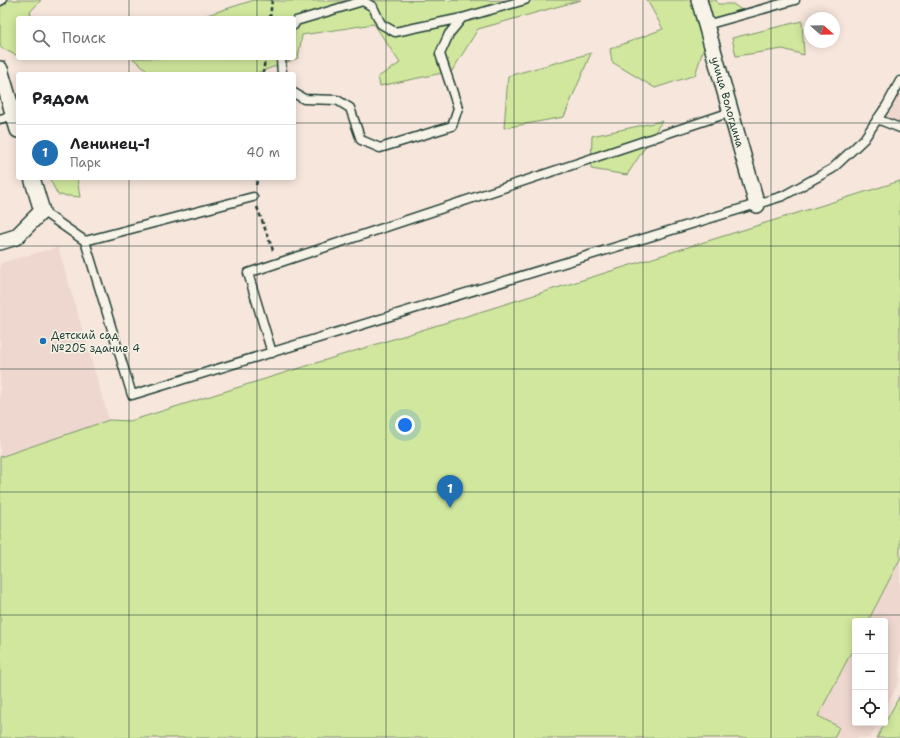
<!DOCTYPE html>
<html lang="ru">
<head>
<meta charset="utf-8">
<style>
  body { margin:0; font-family:"Shantell Sans",sans-serif; background:#f6f6f6; color:#202124 }
  .controls { position:absolute; right:12px; bottom:12px; display:grid; overflow:hidden; border-radius:4px; box-shadow:0 2px 10px #0003 }
  .controls button { width:36px; height:36px; display:grid; place-items:center; padding:0; border:0; border-bottom:1px solid #e0e0e0; background:#fff; color:#202124; font:20px sans-serif }
  .compass { position:absolute; left:804px; top:12px; width:36px; height:36px; border-radius:50%; background:#fff; box-shadow:0 2px 10px #0003; rotate:110deg }
  .you { position:absolute; left:405px; top:425px; width:14px; height:14px; margin:-10px; border:3px solid #fff; border-radius:50%; background:#1a73e8; box-shadow:0 0 0 6px #1a73e833 }
  .badge { display:grid; place-items:center; width:26px; height:26px; border-radius:50%; background:#1f6fb2; color:#fff; font-size:13px; font-weight:700 }
  .pin { position:absolute; translate:-50% -33px; filter:drop-shadow(0 1px 2px #0008) }
  .pin::after { content:''; position:absolute; top:21px; width:14px; height:12px; background:inherit; clip-path:polygon(0 0,100% 0,50% 100%) }
  .list { margin:0; padding:0; list-style:none }
  h2 { display:flex; justify-content:space-between; align-items:center; height:52px; margin:0; padding:0 16px; font-size:17px }
  h2 small { font-size:13px; font-weight:400; color:#757577 }
  .list li { display:grid; grid-template-columns:26px 1fr auto; gap:12px; align-items:center; box-sizing:border-box; height:56px; padding:0 16px; border-top:1px solid #e0e0e0 }
  .list b { display:block; font-size:15px; white-space:nowrap }
  .list p { margin:0; font-size:13px; white-space:nowrap; color:#757577 }
  .list em { font-size:13px; font-style:normal; color:#757577 }
  .icon { flex:none; width:22px; height:22px; fill:none; stroke:currentColor; stroke-width:2; stroke-linecap:round; stroke-linejoin:round }
  .map { position:relative; flex:none; width:900px; height:738px; overflow:hidden }
  .search { position:absolute; background:#fff; box-shadow:0 2px 10px #0003; left:16px; top:16px; width:280px; height:44px; display:flex; align-items:center; gap:10px; box-sizing:border-box; padding:0 14px; border-radius:4px; color:#757577; font-size:15px }
  .panel { position:absolute; background:#fff; box-shadow:0 2px 10px #0003; left:16px; top:72px; width:280px; height:108px; border-radius:4px }
  .map>svg:first-child { display:block }
</style>
</head>
<body>
<div class="map">
<svg width="900" height="738" viewBox="0 0 900 738">
  <rect width="100%" height="100%" fill="#f7e6dc"/>
  <filter id="ink" filterUnits="userSpaceOnUse"><feTurbulence type="fractalNoise" baseFrequency=".025" numOctaves="2"/><feDisplacementMap in="SourceGraphic" scale="8" xChannelSelector="R" yChannelSelector="G"/><feConvolveMatrix kernelMatrix="1 2 1 2 8 2 1 2 1" color-interpolation-filters="sRGB"/></filter>
  <g filter="url(#ink)">
    <path fill="#eed7ce" d="M900 81V128L877 119Z
      M58 247 109 420 0 457V263Z
      M900 559V680L885 709V621H868Z
      M855 645V723H878L870 738H834L839 727 818 716Z"/>
    <path fill="#d0e79d" stroke="#789268" d="M0 0H41L30 12 32 18H18V56L1 48 0 44Z
      M254 0 283 1 581 0 478 29 452 71 380 86 378 77 400 63 374 24 302 35 298 58 254 74H148L146 69 132 58H294V18H209L207 15Z
      M647 0H695L706 41 695 75 655 88 612 62 610 49 663 29Z
      M704 0H716L718 4H733L743 11 710 20Z
      M802 21 804 55 783 49 736 56 732 38Z
      M591 53 564 117 504 128 508 76Z
      M662 121 627 175 591 169 592 136Z
      M49 178H77L80 197 58 195Z
      M900 181V559L868 621H855V645L818 716 839 727 834 738H0V457L109 420 130 421Z
      M900 695V738H877Z"/>
    <g fill="none" stroke-linecap="round" stroke-linejoin="round">
      <g stroke="#1f3d34" stroke-width="11">
        <path id="service" d="M0 1 2 0
          M294 25 296 21 363 1 373 7 381 24 395 32 462 18
          M706 25 795 0
          M281 58 282 74
          M294 93 304 99 337 100 350 108 361 140 380 148 452 126 458 108 440 54 449 34 462 18 525 0
          M0 119 14 115
          M877 119 900 128
          M42 211 85 241 132 395 783 196 832 169 864 139 887 105 900 81
          M85 241 253 197
          M272 353 248 273 731 112"/>
      </g>
      <g stroke="#1f3d34" stroke-width="18">
        <g id="minor">
          <path id="s1" d="M699 0 757 205"/>
          <path d="M0 69 18 130"/>
          <path d="M0 242 16 237 42 211 32 178"/>
        </g>
      </g>
      <path stroke="#1f3d34" stroke-width="2.5" stroke-dasharray="4 3" stroke-linecap="butt" d="M270 18 272 0
        M263 74 265 58
        M256 185 258 178
        M257 207 274 253"/>
      <use href="#service" stroke="#f7f3e8" stroke-width="8"/>
      <use href="#minor" stroke="#f7f3e8" stroke-width="15"/>
    </g>
  </g>
  <path fill="none" stroke="#1f3d34" stroke-width="1" stroke-opacity="0.55" d="M129 0V18M257 0V18M386 0V738M514 0V738M643 0V738M771 0V738M129 58V74M257 58V74M0 123H18M294 123H900M129 178V738M257 178V738M0 246H900M0 369H900M0 492H900M0 615H900"/>
  <circle fill="#1f6fb2" stroke="#f7f3e8" stroke-width="1.5" cx="43" cy="341" r="4"/>
  <g text-anchor="middle" dominant-baseline="central" stroke-width="3" stroke-linejoin="round" paint-order="stroke">
    <g font-size="11" fill="#1f3d34" stroke="#f7f3e8">
      <text stroke="none"><textPath href="#s1" startOffset="106">улица Вологдина</textPath></text>
    </g>
    <g font-size="11" fill="#1f3d34" stroke="#f7f3e8" text-anchor="start">
      <text x="51" y="335">Детский сад<tspan x="51" dy="13">№205 здание 4</tspan></text>
    </g>
  </g>
</svg>
<div class="controls">
<button>+</button>
<button>−</button>
<button><svg class="icon" aria-label="locate" viewBox="0 0 24 24"><circle cx="12" cy="12" r="6"/><path d="M12 2v4M12 18v4M2 12h4M18 12h4"/></svg></button>
</div>
<svg class="compass" viewBox="-18 -18 36 36"><path d="M0-13l5 13h-10z" fill="#e53935"/><path d="M0 13l5-13h-10z" fill="#757577"/></svg>
<div class="you"></div>
<div class="pin badge" style="left:450px;top:508px">1</div>
<div class="search"><svg class="icon" aria-label="search" viewBox="0 0 24 24"><circle cx="10" cy="10" r="6"/><path d="M15 15l6 6"/></svg>Поиск</div>
<section class="panel">
<h2>Рядом<small></small></h2>
<ul class="list">
<li><span class="badge">1</span><div><b>Ленинец-1</b><p>Парк</p></div><em>40 m</em></li>
</ul>
</section>
</div>
</body>
</html>
